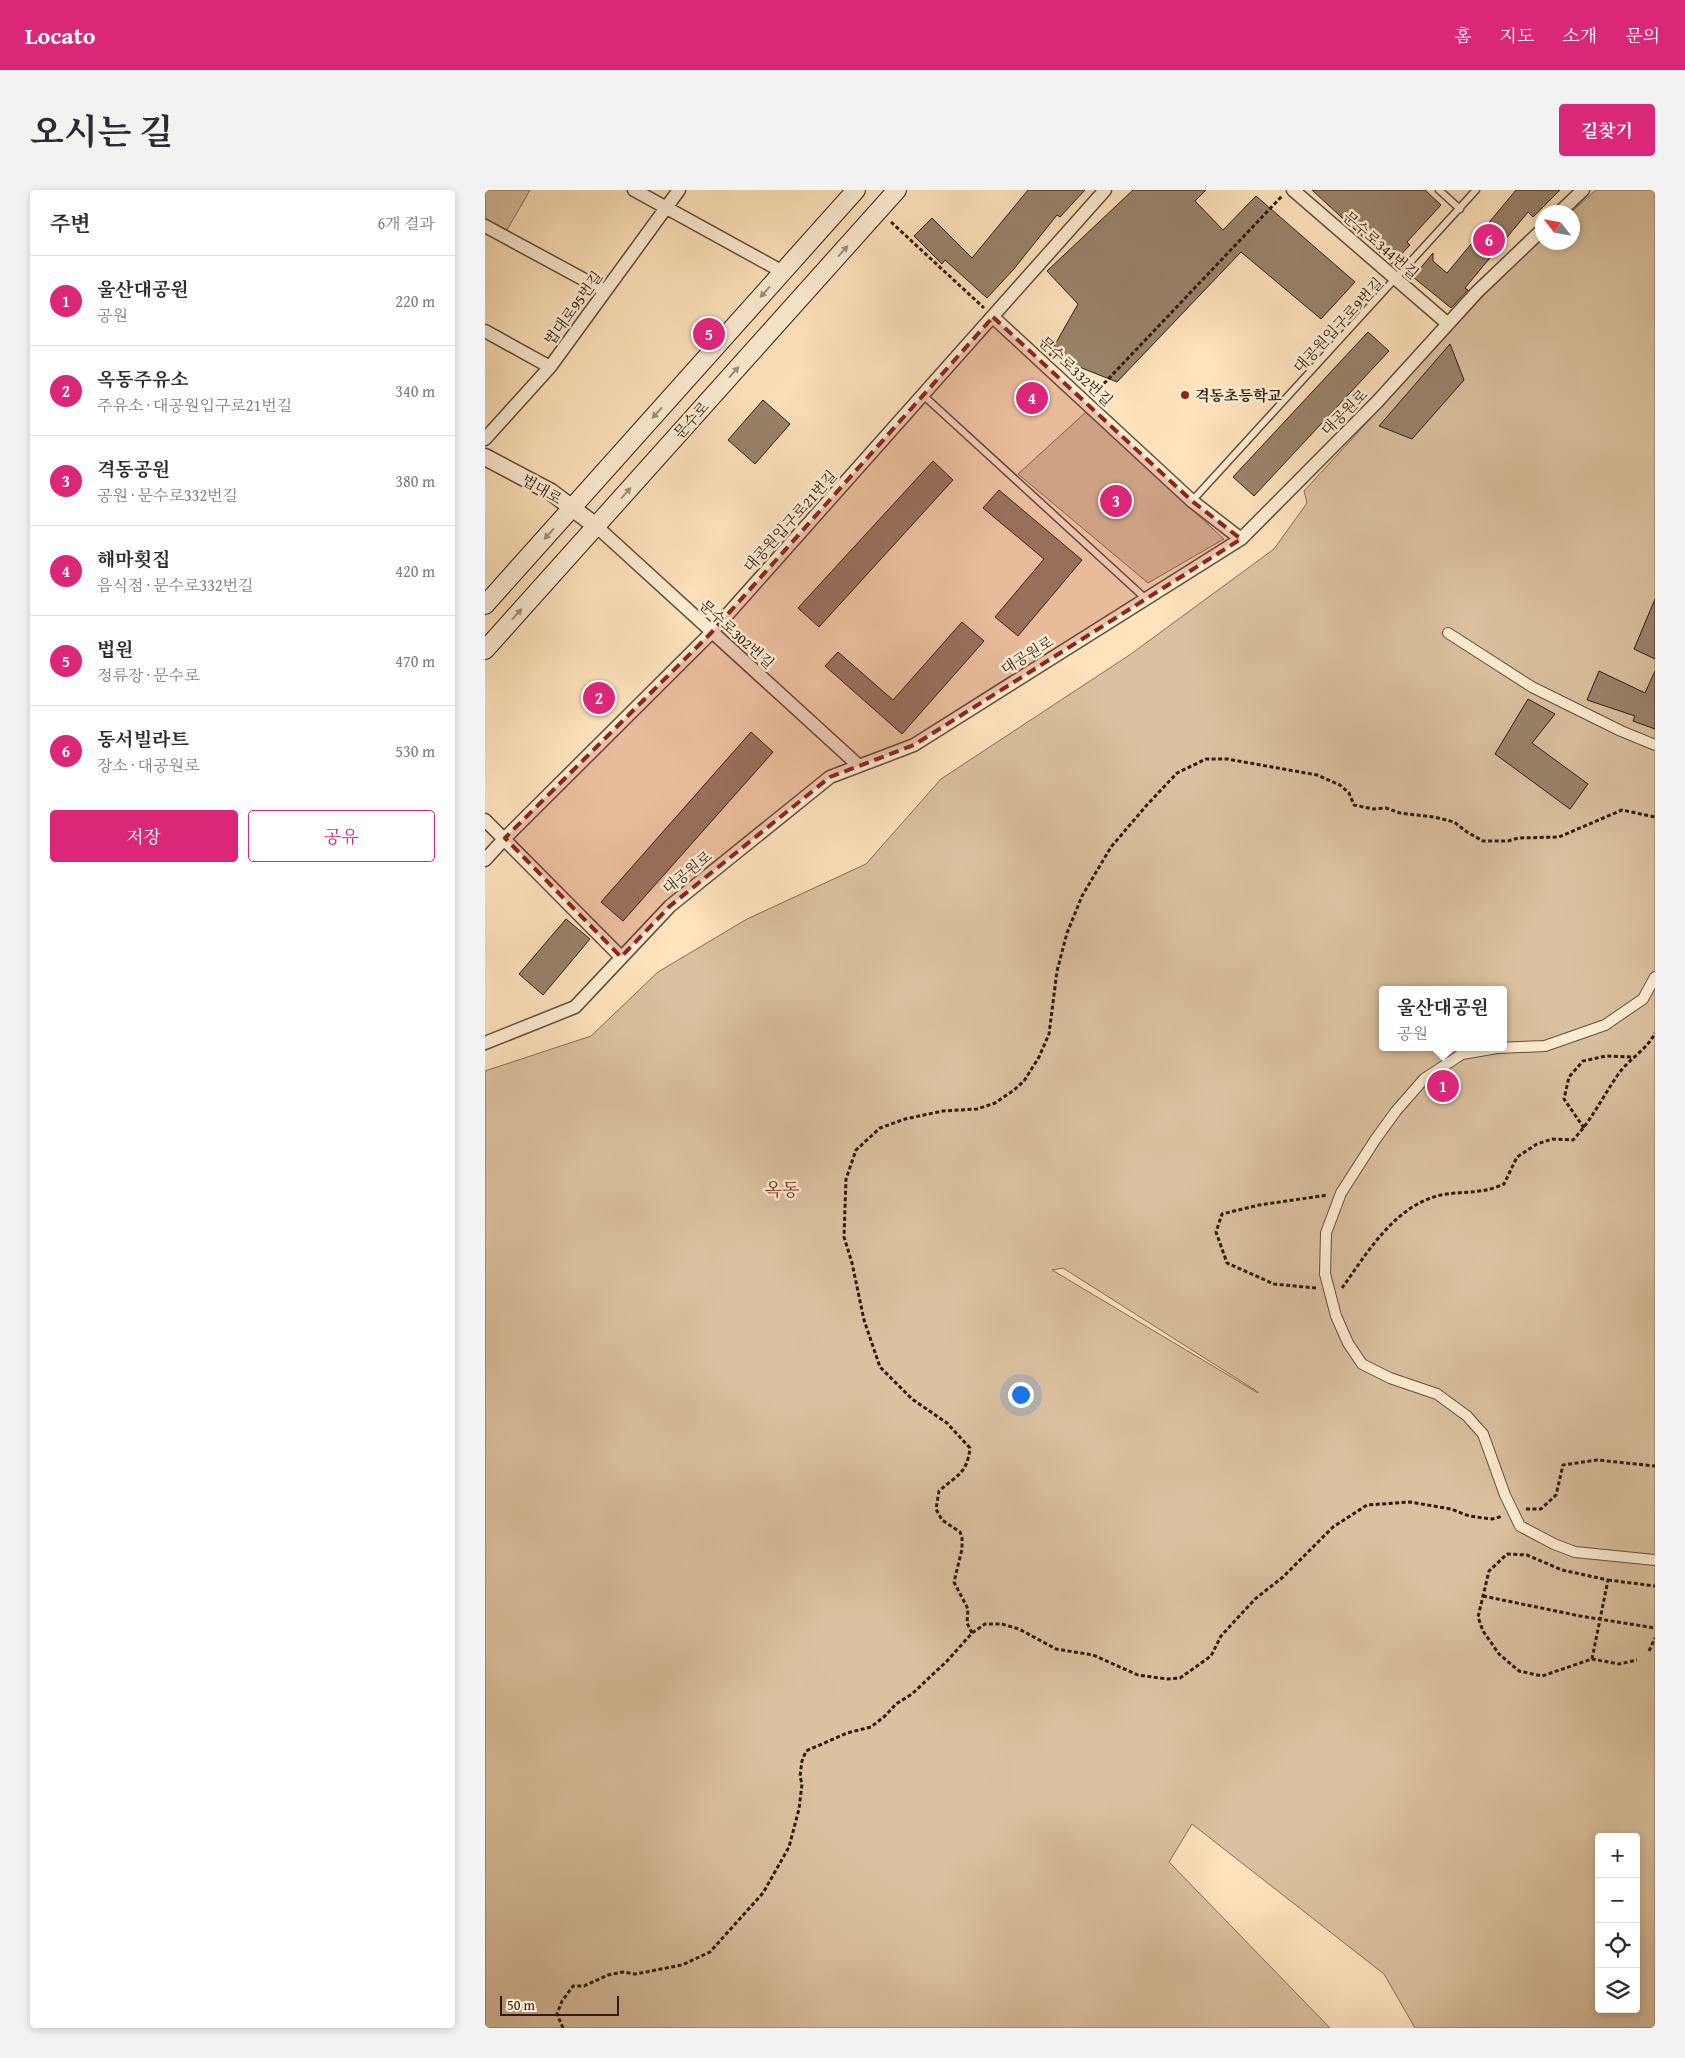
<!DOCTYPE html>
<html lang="ko">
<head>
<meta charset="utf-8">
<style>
  body { margin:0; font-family:"Gentium Book Plus","Noto Serif KR",serif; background:#f2f2f3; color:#2b2b33 }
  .controls { position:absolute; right:15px; bottom:15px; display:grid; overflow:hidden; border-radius:5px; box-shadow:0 2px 8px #0003 }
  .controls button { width:45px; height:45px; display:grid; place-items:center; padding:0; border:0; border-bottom:1px solid #e1e1e2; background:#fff; color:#2b2b33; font:25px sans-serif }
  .compass { position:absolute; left:1050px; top:15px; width:45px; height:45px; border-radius:50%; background:#fff; box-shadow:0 2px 8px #0003; rotate:301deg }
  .scale { position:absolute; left:15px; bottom:12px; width:119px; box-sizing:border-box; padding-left:5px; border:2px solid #2e1c14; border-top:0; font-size:14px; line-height:18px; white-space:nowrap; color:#2e1c14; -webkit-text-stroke:4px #feedd3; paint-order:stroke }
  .you { position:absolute; left:535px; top:1204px; width:18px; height:18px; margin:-12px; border:4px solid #fff; border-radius:50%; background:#1a73e8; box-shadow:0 0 0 8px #1a73e833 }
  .badge { display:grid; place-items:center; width:32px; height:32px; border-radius:50%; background:#db2777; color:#fff; font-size:16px; font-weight:700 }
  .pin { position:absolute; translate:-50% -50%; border:2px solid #fff; box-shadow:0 1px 5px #0006 }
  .popup { position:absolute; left:894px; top:796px; width:128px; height:65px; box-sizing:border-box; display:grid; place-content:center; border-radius:5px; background:#fff; filter:drop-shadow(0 1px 4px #0005); font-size:16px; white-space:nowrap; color:#7c7c81 }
  .popup b { font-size:19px; color:#2b2b33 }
  .popup::after { content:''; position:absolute; left:50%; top:100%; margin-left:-10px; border:10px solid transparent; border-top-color:#fff }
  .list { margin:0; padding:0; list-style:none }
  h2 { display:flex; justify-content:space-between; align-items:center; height:65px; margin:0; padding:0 20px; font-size:21px }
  h2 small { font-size:16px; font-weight:400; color:#7c7c81 }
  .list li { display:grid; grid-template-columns:32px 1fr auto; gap:15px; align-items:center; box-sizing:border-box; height:90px; padding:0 20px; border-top:1px solid #e1e1e2 }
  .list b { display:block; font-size:19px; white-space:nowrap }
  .list p { margin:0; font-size:16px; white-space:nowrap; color:#7c7c81 }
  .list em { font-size:16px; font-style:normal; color:#7c7c81 }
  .actions { display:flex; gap:10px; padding:15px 20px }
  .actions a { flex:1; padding:11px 0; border:1px solid #db2777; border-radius:5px; text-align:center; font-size:18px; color:#db2777 }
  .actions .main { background:#db2777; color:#fff }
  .icon { flex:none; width:28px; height:28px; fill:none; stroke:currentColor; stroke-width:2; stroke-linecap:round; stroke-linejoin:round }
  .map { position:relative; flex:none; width:1170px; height:1838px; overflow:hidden; border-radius:5px }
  header { display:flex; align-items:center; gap:30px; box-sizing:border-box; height:70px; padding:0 25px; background:#db2777; color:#fff }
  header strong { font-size:24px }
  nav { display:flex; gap:28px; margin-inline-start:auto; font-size:18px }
  .intro { display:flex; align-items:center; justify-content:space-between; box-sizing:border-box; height:120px; padding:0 30px }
  h1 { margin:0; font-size:35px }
  .button { padding:12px 22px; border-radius:5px; background:#db2777; color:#fff; font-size:18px; font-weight:700 }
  main { display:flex; gap:30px; padding:0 30px }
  aside { flex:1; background:#fff; border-radius:5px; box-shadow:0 2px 8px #0003 }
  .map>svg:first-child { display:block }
</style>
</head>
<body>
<header>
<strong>Locato</strong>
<nav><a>홈</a><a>지도</a><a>소개</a><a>문의</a></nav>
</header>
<div class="intro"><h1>오시는 길</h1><a class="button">길찾기</a></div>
<main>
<aside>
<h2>주변<small>6개 결과</small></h2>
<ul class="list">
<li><span class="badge">1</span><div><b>울산대공원</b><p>공원</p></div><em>220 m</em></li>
<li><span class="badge">2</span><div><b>옥동주유소</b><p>주유소 · 대공원입구로21번길</p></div><em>340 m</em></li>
<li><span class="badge">3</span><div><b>격동공원</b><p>공원 · 문수로332번길</p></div><em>380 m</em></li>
<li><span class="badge">4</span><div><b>해마횟집</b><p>음식점 · 문수로332번길</p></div><em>420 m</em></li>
<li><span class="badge">5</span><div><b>법원</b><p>정류장 · 문수로</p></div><em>470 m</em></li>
<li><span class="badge">6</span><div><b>동서빌라트</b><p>장소 · 대공원로</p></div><em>530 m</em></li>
</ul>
<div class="actions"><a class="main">저장</a><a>공유</a></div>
</aside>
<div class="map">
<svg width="1170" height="1838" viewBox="0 0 1170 1838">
  <rect width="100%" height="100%" fill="#fee3bc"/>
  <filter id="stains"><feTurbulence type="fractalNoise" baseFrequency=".004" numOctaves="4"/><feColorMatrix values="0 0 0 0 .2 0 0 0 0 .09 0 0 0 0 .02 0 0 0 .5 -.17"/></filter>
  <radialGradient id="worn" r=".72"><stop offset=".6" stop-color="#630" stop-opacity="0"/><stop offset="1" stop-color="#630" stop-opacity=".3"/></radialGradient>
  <path fill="#dbc19f" stroke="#846e5a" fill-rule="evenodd" d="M0 0H45L22 40 0 28Z
    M1111 0H1170V1838H930L899 1784 707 1634 684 1672 845 1838H0V881L106 846 173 782 262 729 381 674 456 589 646 464 789 359 822 313 819 301 1001 103 1057 49 1058 52H1088V22H1086ZM898 800H1018V857H898ZM578 1078 773 1202V1203L567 1080ZM1114 1647H1151V1819H1114Z
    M601 222 739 349 663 393 533 284Z"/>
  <path fill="#9a836b" stroke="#2e1c14" d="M543 0H600L575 27 572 25 528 80 502 108 460 70 457 74 429 46 447 28 487 68Z
    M648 0H721L710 11 738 40 771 6 870 92 836 129 756 62 632 192 564 165 593 114 562 81Z
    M827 0H940L956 15 922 52 925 55 907 74Z
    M1031 0H1075L1048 27 1043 22 980 98 983 100 966 118 928 87 948 63V71L962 83Z
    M883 142 904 161 769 306 748 287Z
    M965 154 979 190 927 249 894 236Z
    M278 210 305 234 270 274 243 250Z
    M448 271 468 290 334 437 313 418Z
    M514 300 597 370 533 446 510 427 559 369 498 318Z
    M1170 409V469L1149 459Z
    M477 432 499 451 417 544 340 476 353 462 408 510Z
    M1114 481 1160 503 1170 481V539L1148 531 1150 526 1102 510Z
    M1043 509 1070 524 1047 553 1103 594 1085 619 1010 564Z
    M266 542 288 562 138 731 116 712Z
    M81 729 105 749 58 805 34 784Z"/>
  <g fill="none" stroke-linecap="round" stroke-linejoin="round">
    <g stroke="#624e3e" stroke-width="9">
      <path id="service" d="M954 0 975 19
        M439 206 661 409
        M707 311 991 0"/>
    </g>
    <g stroke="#624e3e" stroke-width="12">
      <path id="pedestrian" d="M963 443 1047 497 1136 541 1170 555
        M1170 787 1158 809 1120 835 1060 856 1012 858 977 864 939 889 911 921 890 950 856 1003 841 1043 840 1084 851 1126 863 1153 877 1174 905 1188 952 1204 982 1226 998 1244 1020 1305 1035 1336 1069 1354 1090 1362 1170 1370"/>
    </g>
    <g stroke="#624e3e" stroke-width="15">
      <path id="minor" d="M149 0 298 82
        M808 0 963 134
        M1075 22 1098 0
        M0 36 120 101
        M508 127 707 311 756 349
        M0 141 65 177
        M0 249 65 177 194 0
        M111 336 373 575
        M0 630 136 767
        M0 670 20 648 226 443 620 0
        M0 853 90 817 185 716 345 587 429 555 756 349 892 212 992 102 1058 39"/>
    </g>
    <g stroke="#624e3e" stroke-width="19">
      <path id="tertiary" d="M0 267 66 302 111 336"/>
    </g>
    <g stroke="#2e1c14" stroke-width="20">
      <path id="secondary" d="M0 415 371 0
        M0 460 412 0"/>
    </g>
    <path stroke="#2e1c14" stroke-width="3" stroke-dasharray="4 2.5" stroke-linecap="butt" d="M406 32 499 118
      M610 203 797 6
      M1099 938 1079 909 1084 887 1098 871 1121 866 1149 867
      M831 1098 789 1094 742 1073 731 1042 737 1024 774 1015 843 1005
      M857 1098C883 1062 909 1016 956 1005 971 1002 986 1003 1001 1000 1007 999 1014 996 1019 994L1032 967 1052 954 1067 949 1088 950C1106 931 1117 908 1132 886 1143 869 1161 861 1170 843
      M1041 1319H1056L1071 1305 1078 1275 1112 1270 1170 1276
      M1123 1390 1170 1396
      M998 1406 1095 1426 1170 1438
      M487 1443 482 1433 483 1419 469 1392 477 1359V1348L475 1342 457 1330 451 1319 454 1301C472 1285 482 1284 485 1258L462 1233 427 1209 395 1177 379 1130 367 1073 359 1047 361 989 371 960 395 938 420 929 458 921 492 919 510 913 529 900 539 891 554 867 564 844 572 781 582 743 597 706 626 657 661 616 692 583 721 569H742L832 585 855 595 864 603 869 615 888 619 901 618 915 623 949 627 969 632 982 642 998 651H1023L1033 648 1074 647 1137 620 1170 627
      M1164 1461 1170 1448
      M1107 1469 1123 1390 1077 1380 1042 1365 1022 1364 1004 1381 993 1427 998 1441 1014 1464 1034 1481 1057 1486 1107 1469 1134 1474 1152 1470
      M78 1838 72 1824 77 1811 88 1796H99L123 1785 138 1782 150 1784 197 1775 225 1762 278 1703 304 1657 314 1619 317 1594 315 1586 317 1571 321 1561 362 1543 386 1537 400 1526 411 1514 427 1504 463 1470 487 1443 500 1434H517L534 1439 571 1459 608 1465 653 1485 682 1489 695 1488 726 1466 736 1446 770 1409 798 1387 848 1337 882 1315 925 1312 966 1319 984 1326 1007 1329 1018 1326"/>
    <use href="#service" stroke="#feedd3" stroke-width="6"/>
    <use href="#pedestrian" stroke="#feedd3" stroke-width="10"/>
    <use href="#minor" stroke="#feedd3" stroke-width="12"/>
    <use href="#tertiary" stroke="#feedd3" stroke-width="16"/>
    <use href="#secondary" stroke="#feedd3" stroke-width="18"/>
  </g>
  <defs><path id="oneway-solid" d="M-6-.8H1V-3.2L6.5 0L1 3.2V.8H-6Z" transform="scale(1.25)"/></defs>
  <g fill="#a08f7d">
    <use href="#oneway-solid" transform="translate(358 61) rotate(-48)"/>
    <use href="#oneway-solid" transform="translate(280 102) rotate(132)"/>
    <use href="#oneway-solid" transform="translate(249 182) rotate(-48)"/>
    <use href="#oneway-solid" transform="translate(172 223) rotate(132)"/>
    <use href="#oneway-solid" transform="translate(141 303) rotate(-48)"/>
    <use href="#oneway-solid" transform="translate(64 344) rotate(132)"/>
    <use href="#oneway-solid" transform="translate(32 424) rotate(-48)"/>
  </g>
  <path fill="#8f2418" fill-opacity="0.2" stroke="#8f2418" stroke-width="4" stroke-dasharray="10 6" stroke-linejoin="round" d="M508 127 707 311 756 349 429 555 345 587 185 716 136 767 20 648 226 443Z"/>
  <circle fill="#8f2418" stroke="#feedd3" stroke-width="2" cx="700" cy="205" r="5"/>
  <g text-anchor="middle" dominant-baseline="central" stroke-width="5" stroke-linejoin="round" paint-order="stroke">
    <g font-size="15" fill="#2e1c14" stroke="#feedd3">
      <text transform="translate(896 55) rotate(41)">문수로344번길</text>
      <text transform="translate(88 118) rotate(-54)">법대로95번길</text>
      <text transform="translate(853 135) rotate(-47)">대공원입구로9번길</text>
      <text transform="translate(591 181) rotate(43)">문수로332번길</text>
      <text transform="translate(859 222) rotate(-45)">대공원로</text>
      <text transform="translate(206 230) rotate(-48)">문수로</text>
      <text transform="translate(57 299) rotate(30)">법대로</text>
      <text transform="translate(305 331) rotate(-48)">대공원입구로21번길</text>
      <text transform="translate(252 444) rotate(42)">문수로302번길</text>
      <text transform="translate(542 465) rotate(-32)">대공원로</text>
      <text transform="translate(202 682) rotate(-39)">대공원로</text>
    </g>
    <g font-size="15" font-weight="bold" fill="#2e1c14" stroke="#feedd3" text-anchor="start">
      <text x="710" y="205">격동초등학교</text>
    </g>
    <g font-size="18" fill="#7a1f14" stroke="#feedd3">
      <text x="297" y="999">옥동</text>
    </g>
  </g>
  <rect width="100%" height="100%" filter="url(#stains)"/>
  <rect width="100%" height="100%" fill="url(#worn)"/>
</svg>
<div class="controls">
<button>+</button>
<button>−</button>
<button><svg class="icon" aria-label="locate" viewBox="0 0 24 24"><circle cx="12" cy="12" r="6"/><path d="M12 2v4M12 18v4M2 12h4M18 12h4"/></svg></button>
<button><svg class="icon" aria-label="layers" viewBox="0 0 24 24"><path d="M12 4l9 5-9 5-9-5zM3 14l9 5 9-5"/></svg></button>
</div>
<svg class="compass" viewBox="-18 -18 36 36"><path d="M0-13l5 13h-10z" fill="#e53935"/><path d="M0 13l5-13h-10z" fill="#7c7c81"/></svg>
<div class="scale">50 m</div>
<div class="you"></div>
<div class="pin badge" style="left:958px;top:896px">1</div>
<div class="popup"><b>울산대공원</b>공원</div>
<div class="pin badge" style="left:114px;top:508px">2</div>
<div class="pin badge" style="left:631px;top:311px">3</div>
<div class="pin badge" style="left:547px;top:208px">4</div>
<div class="pin badge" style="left:224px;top:144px">5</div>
<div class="pin badge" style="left:1004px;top:50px">6</div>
</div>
</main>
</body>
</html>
